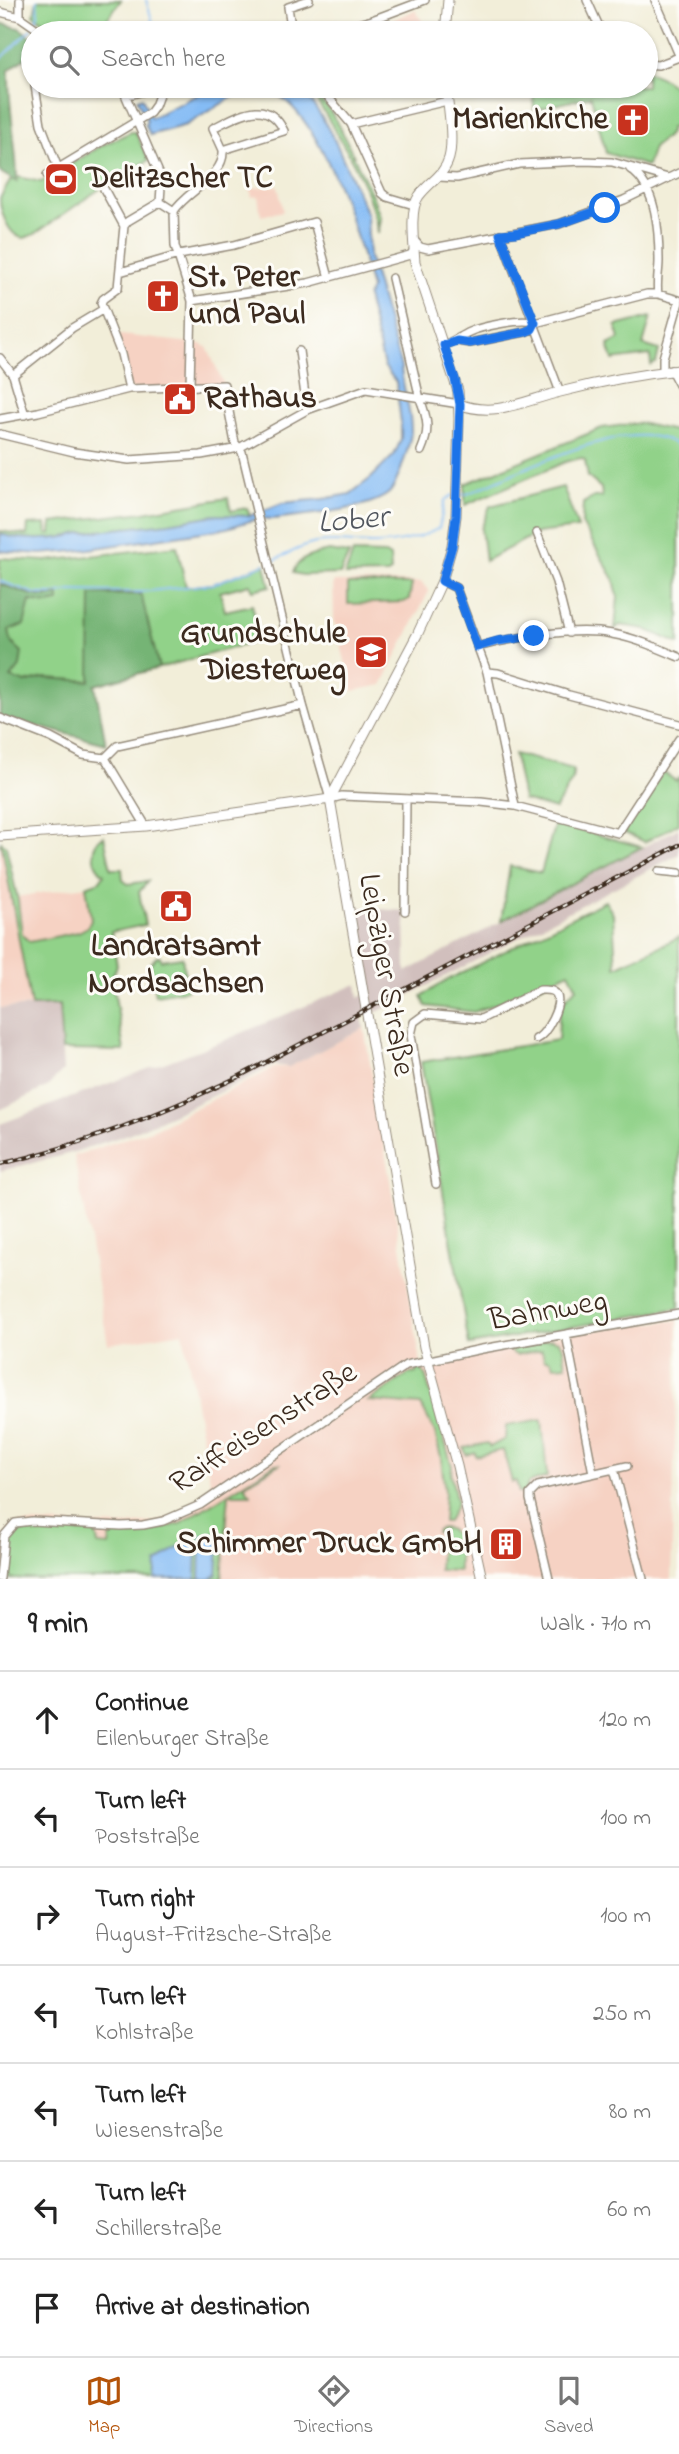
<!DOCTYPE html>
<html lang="en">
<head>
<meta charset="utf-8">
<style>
  body { margin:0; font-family:"Indie Flower",sans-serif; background:#f2f2f2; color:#222 }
  .stop { position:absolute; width:21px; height:21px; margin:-16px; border:5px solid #1a73e8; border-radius:50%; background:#fff }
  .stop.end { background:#1a73e8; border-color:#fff; box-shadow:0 2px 7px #0008 }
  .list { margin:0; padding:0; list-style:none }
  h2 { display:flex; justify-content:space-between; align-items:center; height:91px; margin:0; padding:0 28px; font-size:30px }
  h2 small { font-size:23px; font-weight:400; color:#767676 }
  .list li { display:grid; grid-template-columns:46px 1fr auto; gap:21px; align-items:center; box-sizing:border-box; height:98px; padding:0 28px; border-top:2px solid #e0e0e0 }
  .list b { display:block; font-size:26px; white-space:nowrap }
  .list p { margin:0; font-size:23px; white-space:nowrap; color:#767676 }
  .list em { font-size:23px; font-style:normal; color:#767676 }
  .icon { flex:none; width:38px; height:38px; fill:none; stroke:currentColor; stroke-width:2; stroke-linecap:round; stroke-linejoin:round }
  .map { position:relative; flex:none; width:679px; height:1579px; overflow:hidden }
  .search { position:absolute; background:#fff; box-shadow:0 2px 5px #0004; left:21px; right:21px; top:21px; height:77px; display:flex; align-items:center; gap:18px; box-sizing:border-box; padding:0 24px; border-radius:38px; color:#767676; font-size:26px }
  .sheet { height:777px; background:#fff }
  nav { display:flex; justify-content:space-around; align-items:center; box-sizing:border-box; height:98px; border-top:2px solid #e0e0e0; background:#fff; font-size:19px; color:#767676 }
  nav a { display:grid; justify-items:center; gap:4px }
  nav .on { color:#b45309 }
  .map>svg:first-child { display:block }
</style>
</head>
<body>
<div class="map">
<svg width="679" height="1579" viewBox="0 0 679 1579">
  <rect width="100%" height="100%" fill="#fdfcf7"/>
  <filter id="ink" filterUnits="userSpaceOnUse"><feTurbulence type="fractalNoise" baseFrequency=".0143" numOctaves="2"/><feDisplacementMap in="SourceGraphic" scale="14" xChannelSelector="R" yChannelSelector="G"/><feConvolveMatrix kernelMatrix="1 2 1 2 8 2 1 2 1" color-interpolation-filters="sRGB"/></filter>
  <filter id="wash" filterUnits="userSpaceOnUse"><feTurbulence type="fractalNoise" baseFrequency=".00686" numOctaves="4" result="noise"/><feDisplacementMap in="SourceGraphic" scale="28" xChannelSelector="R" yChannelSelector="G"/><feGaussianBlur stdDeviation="1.57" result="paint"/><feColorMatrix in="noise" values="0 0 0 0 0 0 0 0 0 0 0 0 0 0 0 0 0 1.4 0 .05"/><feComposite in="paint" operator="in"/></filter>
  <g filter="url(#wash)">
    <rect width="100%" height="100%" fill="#f2eed9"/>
    <path fill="#f6d2c3" d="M415 10 430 33H352L381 25Z
      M278 186 283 211 261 216 258 196 252 197 250 188Z
      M112 334 201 344 207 347 224 385 129 389Z
      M333 582H421L429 591 382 685 353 691 334 619Z
      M0 846 2 847 31 1006 0 1008Z
      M86 886 91 919 85 929 30 942 25 940 22 934 16 897Z
      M364 1028 422 1369 467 1352 566 1334 678 1320 671 1579H0L4 1536 15 1523 121 1526 163 1521 213 1496 183 1332 108 1344 74 1156 154 1129 276 1067H289Z"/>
    <path fill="#d1bfbd" d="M679 828V854L375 1013 374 1010 362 1016 364 1028 289 1067 275 1065 183 1110 126 1135 71 1153 0 1171V1124L223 1041 357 984 359 998 370 992 355 907 405 911 406 972Z
      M59 1005 63 1071 47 1087 0 1110V1008Z"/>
    <path fill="#91d289" stroke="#667e54" stroke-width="2" d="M37 0H121L97 33H58L34 15Z
      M646 71 664 79 679 90V126L670 128V133L653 148 647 166 606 153 591 96 534 110 533 86H646Z
      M313 94 328 108 340 127 373 197 380 217 378 234C373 196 350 155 330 122 325 112 317 103 313 94Z
      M131 132H135L149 160 104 186 35 234C34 234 25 238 24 238 8 237 0 210 0 198L13 176 41 182 105 144Z
      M651 317 643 345 659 350 656 363 651 365 650 355 613 360 608 345 620 339 616 326Z
      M640 423 679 432V644L645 629 620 625 615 629 618 597 614 579 582 524 583 503 594 497H602L601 488 588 477 585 460 581 458 565 462 465 505V484L602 428Z
      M563 487 578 528 537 533 485 561 481 529 490 506Z
      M228 498 231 511 247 508 250 516 215 515 169 523 80 533C57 541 23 541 0 534V531L27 535 28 525 46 524 47 534H51L52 523 144 512Z
      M177 546 186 587 213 584 265 564 270 586 253 590 250 584 220 592 225 611 252 605 261 640 159 668 140 592 92 595 91 681 44 678 25 683 11 678 20 666 10 642 9 630 30 601 48 604 59 596C38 599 20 591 0 584V558L46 561Z
      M329 551 349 554 340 574 303 575 293 573C297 558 315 554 329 551Z
      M353 553 385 554 390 557 391 571 388 574 345 575Z
      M348 584H412L409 599 404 602 348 604Z
      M514 754 573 769V779L555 809 523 800Z
      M663 772 676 781 679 778V823L645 842 623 832Z
      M555 823 642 847 501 921 510 866 541 873Z
      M104 836 111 869H122L123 880 128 884 148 881 139 892 145 925 111 932 117 965 112 977 124 1051 62 1050 59 1005 31 1006 2 846 0 845 1 842 6 846 18 901 22 934 30 942 78 932C85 929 89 927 91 919L86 886 100 881 104 874C92 865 88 844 104 836Z
      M605 901 613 914 616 967 679 937V1308L469 1345 421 1062 558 1040C560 1014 555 1004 577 988L569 972 524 993 474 1012 426 1006 422 996 445 981Z
      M157 956H160L161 960 182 957 187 990 155 995 150 964Z
      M551 1339 559 1341 563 1348 566 1365 554 1366 550 1360 544 1359 542 1350 516 1355 508 1350V1347Z
      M417 1368 422 1370 426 1378 452 1466 451 1475 457 1503 448 1522H443L445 1492 441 1458 435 1432 421 1405 369 1401 408 1374 417 1373Z
      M542 1420 547 1477 528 1483 525 1492 519 1493 516 1481 512 1482 503 1450 476 1456 475 1452 466 1455 464 1448 487 1443 490 1447 505 1439 506 1426Z
      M275 1464H279L244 1485 251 1494H229L222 1579H6L10 1540 17 1532 38 1528 90 1531 96 1533 98 1545 109 1546 110 1538 115 1533 148 1532 179 1524Z
      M443 1528C463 1529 458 1557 459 1571L439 1570 441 1533 436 1532 438 1529Z"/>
    <path fill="#74b475" stroke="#586f4a" stroke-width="2" d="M0 23 19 28 33 38V52L9 70C8 108 17 144 17 182L0 172Z
      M0 584C20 591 38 600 59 595V602L48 604 30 601 24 625 9 630 11 642 22 652 20 666 11 678 25 683 44 678 90 681 91 595 141 594 159 668 95 685 106 744 0 717Z"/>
    <path fill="#85bcf5" stroke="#60738a" stroke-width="2" d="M215 86H291L312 103 322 117 337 145 367 214 369 257 401 367C402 389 412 411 411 432 410 444 398 484 389 493 368 511 300 515 272 519 255 516 240 526 222 529L76 551 41 554 0 551V534C23 541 57 541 80 533L169 523 215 515 250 516 282 503 323 499 350 494 371 478 394 455 401 440V423L396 382 384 366 367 297 371 289C358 237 317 87 251 86L186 125 150 135 145 124 147 121 137 99 142 97 151 118Z
      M214 1534 220 1535 217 1574 211 1579H200L201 1536Z
      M191 1541H195L197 1547 196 1579H155L157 1563C168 1556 178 1544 191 1541Z"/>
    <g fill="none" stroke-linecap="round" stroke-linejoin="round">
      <path stroke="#85bcf5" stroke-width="2" d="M146 0 153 23 150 33
        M35 22 38 15 37 0
        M0 60 31 29
        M459 495 467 494C513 475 635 410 679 447
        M270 562C285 556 300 546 316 543 336 540 356 544 376 544 397 543 421 538 439 528L445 500 453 495
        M0 581 36 594H54L70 591 140 592 213 584 265 564"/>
    </g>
  </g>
  <g filter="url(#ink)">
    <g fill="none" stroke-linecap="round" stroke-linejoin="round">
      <g stroke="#968c7c" stroke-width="10">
        <path id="minor" d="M587 0 602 33
          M655 0 679 55
          M0 12 20 17 43 33
          M20 17V0
          M292 33 288 7 309 0
          M326 33 372 20 425 0
          M646 64 658 65 679 57
          M35 86 41 124 58 168
          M319 86 351 124 382 193 387 197 414 205
          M124 92 159 173 161 187 160 202 174 211 175 246 192 301 190 385
          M124 92 133 94 164 86
          M351 124 447 101
          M630 169C657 187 659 232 659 261 659 272 656 283 658 294
          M47 175 150 113 155 106 162 87
          M439 177 457 178 519 164 584 161 612 162 668 178
          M104 189 124 226 118 288 103 299 101 303 121 354 129 389
          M174 211C186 191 225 177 223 150L284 131C267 95 238 116 213 128L223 150
          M124 226 128 221 160 202
          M500 234 560 392
          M414 240 420 247 428 249 559 224 624 200 679 173
          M120 272 179 255 234 245 314 222 329 278
          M392 278 420 399C428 419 430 431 421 451
          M192 301 308 283 410 255 414 251
          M457 341 470 343 525 332 532 329 535 323 647 294H658L679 300
          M444 345C453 342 460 336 469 332 480 327 525 317 534 323
          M299 351 307 410
          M0 358 13 375 25 415
          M671 370 679 385
          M663 372V358L679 302
          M13 375 72 328 102 310
          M0 419 38 412 129 389 224 385 235 443 242 452 303 705 330 799 342 796 481 802 515 806 618 833 679 739
          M0 434 74 452 129 460 201 455 239 448 307 410 366 389 459 404
          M537 533 556 582 569 633
          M442 581 456 588 487 672 515 806
          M477 647C513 637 576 627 612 634 635 638 658 648 679 657
          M487 672 498 673 569 695 679 724
          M0 718 51 738 83 755 105 758
          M105 758 117 746 303 705
          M105 758 146 826
          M659 871 679 873
          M405 911 406 799
          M436 1184 411 1035 414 1022 425 1014 481 1019 540 990C545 990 553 989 556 994 563 1004 546 1035 536 1039
          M566 1334 593 1473
          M614 1469 643 1579
          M0 1578 4 1536 15 1523 32 1521 121 1526 143 1525 163 1521 200 1505 406 1365 482 1349 679 1314
          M549 1579 530 1499V1494L538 1486 627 1466"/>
      </g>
      <g stroke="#968c7c" stroke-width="11">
        <path id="tertiary" d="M445 33 448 0
          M459 404C495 418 526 400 560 392 599 382 640 374 679 370
          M330 799 424 1347 457 1466 482 1579
          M330 799 418 633 442 581 452 546 456 516 459 419 458 391 415 262C414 245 409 209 419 196 429 182 444 176 449 158 454 140 448 105 446 86
          M0 836 146 826 330 799"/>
      </g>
      <use href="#minor" stroke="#fff" stroke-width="7"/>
      <use href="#tertiary" stroke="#fff" stroke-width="9"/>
      <g stroke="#3b2a1e" stroke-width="4.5">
        <path id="rail" d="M0 1164C84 1145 160 1114 238 1077L679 845"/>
      </g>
      <use href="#rail" stroke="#fdfcf7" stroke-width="2" stroke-dasharray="5" stroke-linecap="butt"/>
    </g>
  </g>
  <g fill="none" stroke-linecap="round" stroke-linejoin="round" filter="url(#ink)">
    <path stroke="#1a73e8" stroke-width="9" d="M534 636 497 641 477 647 456 588 442 581 452 546 456 516 460 404 455 379 444 345 457 341 470 343 525 332 532 329 535 323 500 234 515 233 559 224 605 208"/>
  </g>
  <defs>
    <g id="church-square" transform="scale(1.75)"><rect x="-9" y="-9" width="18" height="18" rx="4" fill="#c8321e" stroke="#fdfcf7"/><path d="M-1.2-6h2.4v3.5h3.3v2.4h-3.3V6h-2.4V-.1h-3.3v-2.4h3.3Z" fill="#fff"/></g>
    <g id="stadium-square" transform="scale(1.75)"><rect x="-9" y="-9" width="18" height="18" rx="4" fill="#c8321e" stroke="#fdfcf7"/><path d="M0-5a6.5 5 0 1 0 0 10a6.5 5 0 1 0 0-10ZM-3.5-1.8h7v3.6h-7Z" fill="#fff"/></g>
    <g id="civic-square" transform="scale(1.75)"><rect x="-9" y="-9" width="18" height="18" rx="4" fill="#c8321e" stroke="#fdfcf7"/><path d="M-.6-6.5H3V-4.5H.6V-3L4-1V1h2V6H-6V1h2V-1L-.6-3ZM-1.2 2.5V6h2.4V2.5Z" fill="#fff"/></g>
    <g id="school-square" transform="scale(1.75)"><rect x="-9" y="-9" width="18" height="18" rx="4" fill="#c8321e" stroke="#fdfcf7"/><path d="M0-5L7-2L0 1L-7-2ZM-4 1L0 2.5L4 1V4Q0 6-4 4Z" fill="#fff"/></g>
    <g id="building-square" transform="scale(1.75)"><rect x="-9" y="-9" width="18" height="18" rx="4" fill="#c8321e" stroke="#fdfcf7"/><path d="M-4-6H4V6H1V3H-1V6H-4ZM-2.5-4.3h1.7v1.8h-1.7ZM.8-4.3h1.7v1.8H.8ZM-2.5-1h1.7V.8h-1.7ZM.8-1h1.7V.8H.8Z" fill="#fff"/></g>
  </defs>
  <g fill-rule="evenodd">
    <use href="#church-square" x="633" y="120"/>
    <use href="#stadium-square" x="61" y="179"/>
    <use href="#church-square" x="163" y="296"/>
    <use href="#civic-square" x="180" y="399"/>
    <use href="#school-square" x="371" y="652"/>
    <use href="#civic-square" x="176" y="906"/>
    <use href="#building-square" x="506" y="1544"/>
  </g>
  <g text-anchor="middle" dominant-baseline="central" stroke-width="6" stroke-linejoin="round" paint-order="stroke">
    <g font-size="32" font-weight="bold" fill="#3b2a1e" stroke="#fdfcf7" text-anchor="end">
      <text x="608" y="120">Marienkirche</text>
      <text x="86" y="179" text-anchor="start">Delitzscher TC</text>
      <text x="188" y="278" text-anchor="start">St. Peter<tspan x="188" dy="37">und Paul</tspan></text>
      <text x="204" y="399" text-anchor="start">Rathaus</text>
      <text x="346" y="634">Grundschule<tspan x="346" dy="37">Diesterweg</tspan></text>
      <text x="176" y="947" text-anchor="middle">Landratsamt<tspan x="176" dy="37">Nordsachsen</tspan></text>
      <text x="482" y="1544">Schimmer Druck GmbH</text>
    </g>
    <g font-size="32" fill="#3b2a1e" stroke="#fdfcf7">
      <text transform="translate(385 975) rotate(80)">Leipziger Straße</text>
      <text transform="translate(548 1312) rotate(-10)">Bahnweg</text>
      <text transform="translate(264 1429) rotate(-33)">Raiffeisenstraße</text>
    </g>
    <g font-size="33" font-style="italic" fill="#51565e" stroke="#fdfcf7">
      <text transform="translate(353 521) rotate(-5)">Lober</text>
    </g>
  </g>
</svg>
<div class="stop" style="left:605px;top:208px"></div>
<div class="stop end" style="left:534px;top:636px"></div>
<div class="search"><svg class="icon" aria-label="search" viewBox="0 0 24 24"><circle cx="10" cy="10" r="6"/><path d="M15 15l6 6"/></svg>Search here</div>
</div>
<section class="sheet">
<h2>9 min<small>Walk · 710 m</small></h2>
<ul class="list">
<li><svg class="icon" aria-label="ahead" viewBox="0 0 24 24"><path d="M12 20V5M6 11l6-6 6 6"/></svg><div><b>Continue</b><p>Eilenburger Straße</p></div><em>120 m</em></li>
<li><svg class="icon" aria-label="left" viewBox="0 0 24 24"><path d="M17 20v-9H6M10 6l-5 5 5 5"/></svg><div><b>Turn left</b><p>Poststraße</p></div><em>100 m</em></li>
<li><svg class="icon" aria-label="right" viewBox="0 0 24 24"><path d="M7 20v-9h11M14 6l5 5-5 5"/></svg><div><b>Turn right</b><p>August-Fritzsche-Straße</p></div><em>100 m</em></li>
<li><svg class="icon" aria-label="left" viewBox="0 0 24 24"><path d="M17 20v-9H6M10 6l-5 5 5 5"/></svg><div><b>Turn left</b><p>Kohlstraße</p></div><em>250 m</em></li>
<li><svg class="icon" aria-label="left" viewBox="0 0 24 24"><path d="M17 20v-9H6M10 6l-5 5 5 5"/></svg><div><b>Turn left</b><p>Wiesenstraße</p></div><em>80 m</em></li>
<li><svg class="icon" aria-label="left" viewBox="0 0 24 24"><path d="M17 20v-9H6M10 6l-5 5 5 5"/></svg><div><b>Turn left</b><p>Schillerstraße</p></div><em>60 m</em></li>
<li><svg class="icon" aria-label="arrive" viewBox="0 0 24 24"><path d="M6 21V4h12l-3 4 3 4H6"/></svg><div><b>Arrive at destination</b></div></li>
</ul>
</section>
<nav>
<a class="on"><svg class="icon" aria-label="map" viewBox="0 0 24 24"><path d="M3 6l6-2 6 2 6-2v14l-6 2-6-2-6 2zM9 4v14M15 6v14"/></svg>Map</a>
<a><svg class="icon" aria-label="directions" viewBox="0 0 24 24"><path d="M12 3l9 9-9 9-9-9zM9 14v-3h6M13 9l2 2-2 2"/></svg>Directions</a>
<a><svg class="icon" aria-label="saved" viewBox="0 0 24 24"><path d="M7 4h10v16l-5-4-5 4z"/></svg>Saved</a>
</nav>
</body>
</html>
